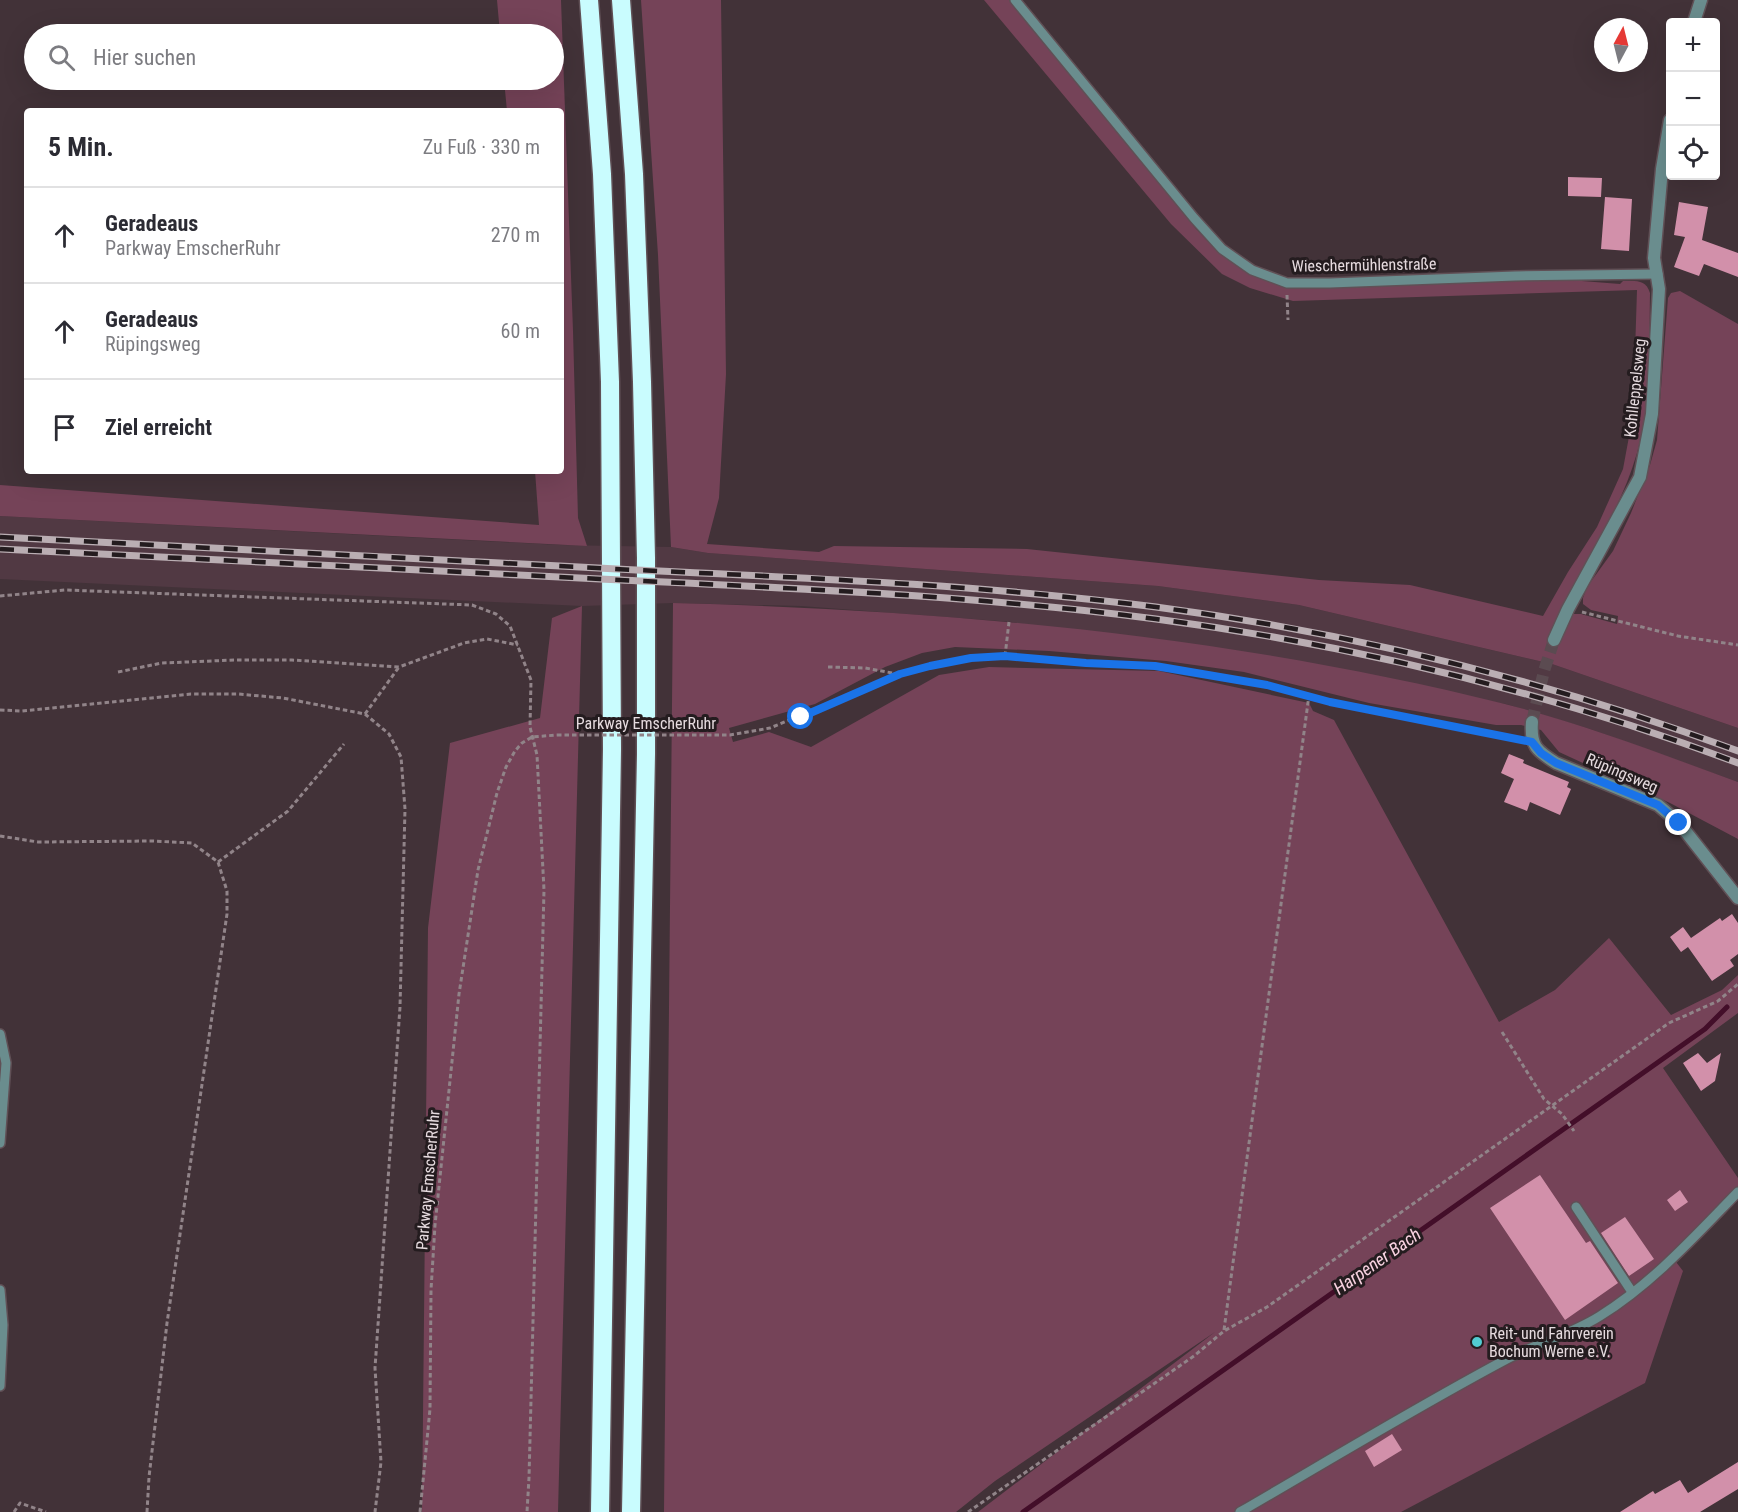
<!DOCTYPE html>
<html lang="de">
<head>
<meta charset="utf-8">
<style>
  body { margin:0; font-family:"Roboto Condensed",sans-serif; background:#f7f7f7; color:#2b2b33 }
  .controls { position:absolute; right:18px; top:18px; display:grid; overflow:hidden; border-radius:6px; box-shadow:0 6px 24px #0002 }
  .controls button { width:54px; height:54px; display:grid; place-items:center; padding:0; border:0; border-bottom:2px solid #e1e1e2; background:#fff; color:#2b2b33; font:30px sans-serif }
  .compass { position:absolute; left:1594px; top:18px; width:54px; height:54px; border-radius:50%; background:#fff; box-shadow:0 6px 24px #0002; rotate:7deg }
  .stop { position:absolute; width:18px; height:18px; margin:-14px; border:4px solid #1a73e8; border-radius:50%; background:#fff }
  .stop.end { background:#1a73e8; border-color:#fff; box-shadow:0 2px 6px #0008 }
  .list { margin:0; padding:0; list-style:none }
  h2 { display:flex; justify-content:space-between; align-items:center; height:78px; margin:0; padding:0 24px; font-size:26px }
  h2 small { font-size:20px; font-weight:400; color:#7c7c81 }
  .list li { display:grid; grid-template-columns:39px 1fr auto; gap:18px; align-items:center; box-sizing:border-box; height:96px; padding:0 24px; border-top:2px solid #e1e1e2 }
  .list b { display:block; font-size:22px; white-space:nowrap }
  .list p { margin:0; font-size:20px; white-space:nowrap; color:#7c7c81 }
  .list em { font-size:20px; font-style:normal; color:#7c7c81 }
  .icon { flex:none; width:33px; height:33px; fill:none; stroke:currentColor; stroke-width:2; stroke-linecap:round; stroke-linejoin:round }
  .map { position:relative; flex:none; width:1738px; height:1512px; overflow:hidden }
  .search { position:absolute; background:#fff; box-shadow:0 6px 24px #0002; left:24px; top:24px; width:540px; height:66px; display:flex; align-items:center; gap:15px; box-sizing:border-box; padding:0 21px; border-radius:33px; color:#7c7c81; font-size:22px }
  .panel { position:absolute; background:#fff; box-shadow:0 6px 24px #0002; left:24px; top:108px; width:540px; height:366px; border-radius:6px }
  .map>svg:first-child { display:block }
</style>
</head>
<body>
<div class="map">
<svg width="1738" height="1512" viewBox="0 0 1738 1512">
  <rect width="100%" height="100%" fill="#423238"/>
  <path fill="#513943" d="M0 516 560 545 671 547 708 553 1158 586 1299 605 1552 664 1738 728V782L1587 728 1506 704 1012 622 801 606 673 603 582 606 0 579Z"/>
  <path fill="#754358" d="M497 0H561L573 331 578 518 587 546 0 516V485L539 525 535 471H561V111H507L504 80H554V34H500Z
    M641 0H721L726 374 719 498 707 544 819 552 834 546 1027 549 1319 580 1410 585 1543 616 1568 572 1597 527 1623 469 1633 415 1637 290 1293 301 1250 288 1222 274 1171 224 984 0H1009L1156 178 1196 229 1220 254 1251 275 1293 289 1513 281H1582L1620 284 1623 281C1636 281 1646 279 1650 293 1649 345 1652 402 1637 453 1623 502 1596 544 1572 588 1563 605 1556 622 1549 638L1572 614H1581L1617 624 1618 616 1591 610 1583 604V598L1587 587 1613 551 1631 513 1650 465 1657 440 1668 298 1671 293 1680 291 1738 324V728L1552 664 1299 605 1158 586 708 553 671 547 658 255Z
    M673 603C953 610 1233 636 1505 704 1584 724 1661 754 1738 782V839L1670 803 1559 752 1541 730 1521 725H1496L1369 703 1244 672 1166 661 1049 651 955 647 922 653 885 667 815 704 729 728 733 742 769 732 811 747 939 675 989 667 1159 671 1309 703 1313 711 1334 720 1499 1022 1555 990 1609 938 1671 1015 1722 990 1738 975V1013L1663 1068 1738 1178V1192L1673 1258 1683 1271 1645 1383 1401 1512H978L1215 1332 995 1481 956 1512H664Z
    M582 606 558 1512H422L428 928 450 743 540 718 552 618Z"/>
  <g fill="none" stroke-linecap="round" stroke-linejoin="round">
    <path stroke="#430e29" stroke-width="5" d="M1023 1512 1705 1029 1727 1007"/>
  </g>
  <path fill="#d290aa" d="M1568 177 1602 178 1601 197 1568 196Z
    M1605 197 1632 199 1629 251 1601 249Z
    M1679 202 1708 207 1702 240 1738 253V277L1704 264 1699 276 1674 267 1685 237 1674 235Z
    M1509 754 1524 760 1523 763 1569 782 1567 787 1571 789 1560 815 1530 802 1527 811 1504 802 1514 779 1501 773Z
    M1732 914 1738 923V954L1730 960 1734 966 1712 981 1688 947 1681 952 1670 937 1683 927 1691 938 1720 918 1722 921Z
    M1698 1053 1707 1063 1721 1053 1715 1081 1701 1091 1683 1063Z
    M1540 1175 1586 1243 1590 1241 1618 1283 1565 1320 1490 1208Z
    M1680 1190 1688 1202 1675 1211 1667 1200Z
    M1625 1217 1654 1259 1629 1276 1601 1233Z
    M1392 1434 1402 1450 1374 1467 1365 1451Z
    M1738 1462V1489L1700 1512H1620L1653 1491 1655 1494 1680 1480 1688 1493Z"/>
  <g fill="none" stroke-linecap="round" stroke-linejoin="round">
    <path stroke="#5b4b51" stroke-width="12" stroke-dasharray="12 6" stroke-linecap="butt" d="M1532 722 1544 671 1554 640"/>
    <g stroke="#605056" stroke-width="12">
      <path id="lane" d="M1015 0 1194 218 1222 249 1252 270 1287 283H1330L1515 276 1658 274
        M0 1034 6 1063 0 1143
        M1576 1207 1632 1292
        M0 1290 3 1325 0 1386
        M1240 1512C1328 1461 1415 1408 1505 1360 1535 1344 1570 1335 1600 1316 1653 1283 1695 1236 1738 1192"/>
    </g>
    <g stroke="#605056" stroke-width="15">
      <path id="street" d="M1694 22 1701 0
        M1554 640 1568 609 1640 477 1652 414 1659 289 1654 258 1662 169 1670 120
        M1532 722C1530 746 1537 751 1556 763L1658 805 1679 823 1738 898"/>
    </g>
    <g stroke="#605056" stroke-width="21">
      <path id="highway" d="M589 0 602 174 610 382 612 749 600 1512
        M621 0 634 174 642 382 646 558V754L631 1512"/>
    </g>
    <path stroke="#918489" stroke-width="3" stroke-dasharray="4.5 3" stroke-linecap="butt" d="M1287 295 1288 320
      M0 596 65 590 472 605 496 614 510 626 531 680 530 727 537 755 544 890 529 1478 527 1512
      M1582 612 1678 636 1738 645
      M1005 656 1009 622
      M828 667 865 668 898 674
      M118 672 162 663 235 660H292L399 667 464 643 487 639 518 645
      M0 710 22 711 191 694H238L283 698 365 714 389 734 401 757 405 809 400 1007 375 1368 381 1462 375 1512
      M365 714 399 667
      M692 735H730L770 728 900 674 930 666 971 658 1005 656 1086 663 1154 666 1267 685 1330 702 1519 739
      M0 836 38 842 152 841 192 843 218 862 227 891V914L167 1323 149 1477 147 1512
      M218 862 288 811 344 744
      M1502 1032 1544 1099 1562 1114 1574 1131
      M1224 1330 1309 695
      M14 1512 20 1503 46 1512
      M420 1512 430 1409 431 1290 435 1225 459 994 478 870 497 793 506 767 515 751 522 743 532 737 557 735
      M968 1512 1194 1356 1224 1331 1267 1307 1669 1023 1718 1001 1738 984"/>
    <use href="#lane" stroke="#6a8d8e" stroke-width="9"/>
    <use href="#street" stroke="#6a8d8e" stroke-width="12"/>
    <use href="#highway" stroke="#c9fcfe" stroke-width="18"/>
    <g stroke="#baaeb3" stroke-width="7">
      <path id="rail" d="M0 537C212 548 424 559 636 570 809 578 983 585 1156 607 1354 633 1551 682 1738 751
        M0 549C200 559 400 569 600 579 786 588 972 595 1156 619 1354 645 1551 693 1738 763"/>
    </g>
    <use href="#rail" stroke="#241c1f" stroke-width="4.5" stroke-dasharray="14" stroke-linecap="butt"/>
    <path stroke="#918489" stroke-width="3" stroke-dasharray="4.5 3" stroke-linecap="butt" d="M557 735H692"/>
  </g>
  <g fill="none" stroke-linecap="round" stroke-linejoin="round">
    <path stroke="#1a73e8" stroke-width="8" d="M801 717 900 674 930 666 971 658 1005 656 1086 663 1155 666 1267 685 1330 702 1532 742 1541 753 1556 763 1658 805 1679 823"/>
  </g>
  <circle fill="#51ccd2" stroke="#241c1f" stroke-width="2" cx="1477" cy="1342" r="6"/>
  <g text-anchor="middle" dominant-baseline="central" stroke-width="6" stroke-linejoin="round" paint-order="stroke">
    <g font-size="16" fill="#e6dbdf" stroke="#241c1f">
      <text transform="translate(1364 265) rotate(-1)">Wieschermühlenstraße</text>
      <text transform="translate(1635 388) rotate(-84)">Kohlleppelsweg</text>
      <text x="646" y="723">Parkway EmscherRuhr</text>
      <text transform="translate(1622 773) rotate(23)">Rüpingsweg</text>
      <text transform="translate(428 1180) rotate(-85)">Parkway EmscherRuhr</text>
    </g>
    <g font-size="16" fill="#e6dbdf" stroke="#241c1f" text-anchor="start">
      <text x="1489" y="1333">Reit- und Fahrverein<tspan x="1489" dy="18">Bochum Werne e.V.</tspan></text>
    </g>
    <g font-size="18" font-style="italic" fill="#f9d2e1" stroke="#241c1f">
      <text transform="translate(1377 1261) rotate(-35)">Harpener Bach</text>
    </g>
  </g>
</svg>
<div class="controls">
<button>+</button>
<button>−</button>
<button><svg class="icon" aria-label="locate" viewBox="0 0 24 24"><circle cx="12" cy="12" r="6"/><path d="M12 2v4M12 18v4M2 12h4M18 12h4"/></svg></button>
</div>
<svg class="compass" viewBox="-18 -18 36 36"><path d="M0-13l5 13h-10z" fill="#e53935"/><path d="M0 13l5-13h-10z" fill="#7c7c81"/></svg>
<div class="stop" style="left:801px;top:717px"></div>
<div class="stop end" style="left:1679px;top:823px"></div>
<div class="search"><svg class="icon" aria-label="search" viewBox="0 0 24 24"><circle cx="10" cy="10" r="6"/><path d="M15 15l6 6"/></svg>Hier suchen</div>
<section class="panel">
<h2>5 Min.<small>Zu Fuß · 330 m</small></h2>
<ul class="list">
<li><svg class="icon" aria-label="ahead" viewBox="0 0 24 24"><path d="M12 20V5M6 11l6-6 6 6"/></svg><div><b>Geradeaus</b><p>Parkway EmscherRuhr</p></div><em>270 m</em></li>
<li><svg class="icon" aria-label="ahead" viewBox="0 0 24 24"><path d="M12 20V5M6 11l6-6 6 6"/></svg><div><b>Geradeaus</b><p>Rüpingsweg</p></div><em>60 m</em></li>
<li><svg class="icon" aria-label="arrive" viewBox="0 0 24 24"><path d="M6 21V4h12l-3 4 3 4H6"/></svg><div><b>Ziel erreicht</b></div></li>
</ul>
</section>
</div>
</body>
</html>
